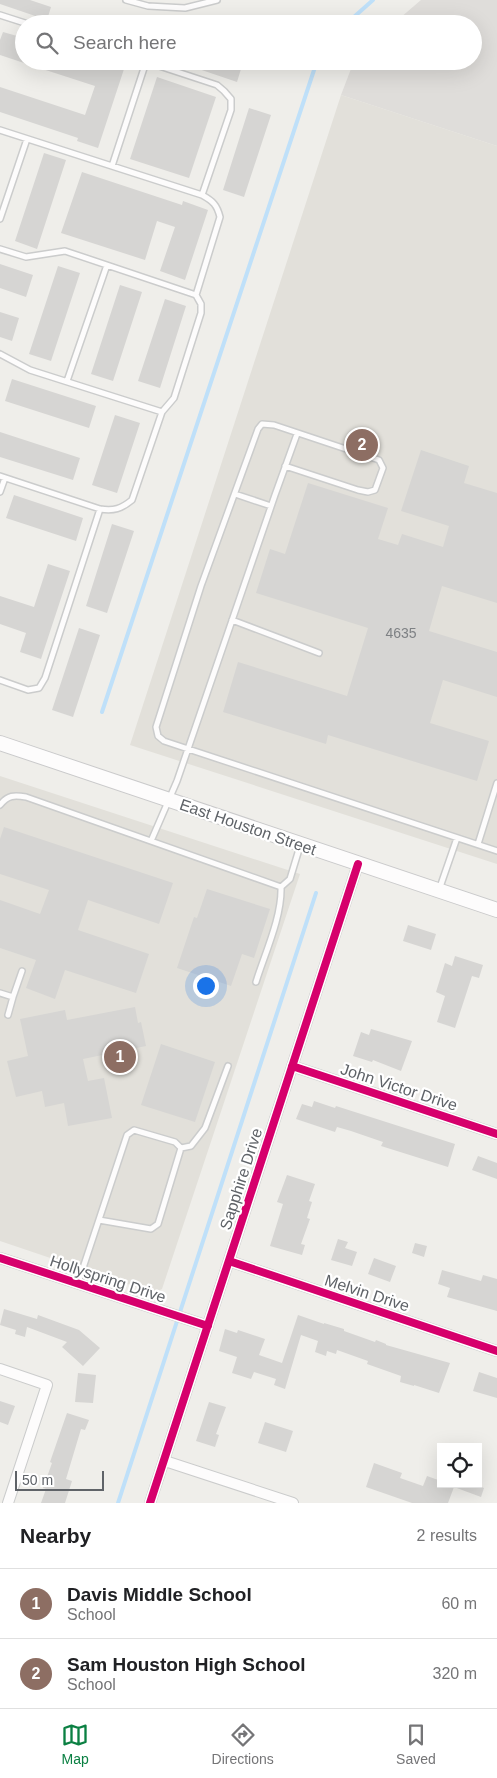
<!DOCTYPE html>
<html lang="en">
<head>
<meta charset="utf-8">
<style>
  body { margin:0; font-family:Helvetica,sans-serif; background:#f6f6f6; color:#202124 }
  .controls { position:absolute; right:15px; bottom:15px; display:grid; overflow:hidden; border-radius:0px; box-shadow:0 5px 20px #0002 }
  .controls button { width:45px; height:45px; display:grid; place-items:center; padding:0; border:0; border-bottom:1px solid #e0e0e0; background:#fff; color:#202124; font:25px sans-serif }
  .scale { position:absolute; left:15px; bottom:12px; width:89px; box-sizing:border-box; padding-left:5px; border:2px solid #5f6368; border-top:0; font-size:14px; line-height:18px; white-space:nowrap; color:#5f6368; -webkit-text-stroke:4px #fff; paint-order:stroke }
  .you { position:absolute; left:205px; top:985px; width:18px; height:18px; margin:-12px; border:4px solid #fff; border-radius:50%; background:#1a73e8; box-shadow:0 0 0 8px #1a73e833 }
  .badge { display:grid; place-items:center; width:32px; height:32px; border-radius:50%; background:#0b8043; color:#fff; font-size:16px; font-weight:700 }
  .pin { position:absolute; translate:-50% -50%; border:2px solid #fff; box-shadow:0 1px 5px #0006 }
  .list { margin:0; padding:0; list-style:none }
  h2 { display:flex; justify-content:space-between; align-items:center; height:65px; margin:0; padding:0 20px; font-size:21px }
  h2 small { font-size:16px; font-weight:400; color:#757577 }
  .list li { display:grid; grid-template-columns:32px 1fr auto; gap:15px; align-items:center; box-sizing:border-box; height:70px; padding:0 20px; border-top:1px solid #e0e0e0 }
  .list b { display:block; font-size:19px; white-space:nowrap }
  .list p { margin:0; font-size:16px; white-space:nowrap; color:#757577 }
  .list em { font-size:16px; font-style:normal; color:#757577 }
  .icon { flex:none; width:28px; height:28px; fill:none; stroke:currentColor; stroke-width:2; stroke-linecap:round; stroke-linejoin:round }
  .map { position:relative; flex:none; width:497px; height:1503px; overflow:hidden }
  .search { position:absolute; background:#fff; box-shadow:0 5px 20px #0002; left:15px; right:15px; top:15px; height:55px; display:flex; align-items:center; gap:12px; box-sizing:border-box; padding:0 18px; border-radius:28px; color:#757577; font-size:19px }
  .sheet { height:205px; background:#fff }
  nav { display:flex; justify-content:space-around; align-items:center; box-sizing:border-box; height:70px; border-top:1px solid #e0e0e0; background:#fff; font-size:14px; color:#757577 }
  nav a { display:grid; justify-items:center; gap:2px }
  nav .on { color:#0b8043 }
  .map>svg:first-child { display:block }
</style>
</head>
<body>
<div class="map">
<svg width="497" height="1503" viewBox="0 0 497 1503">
  <rect width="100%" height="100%" fill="#efeeea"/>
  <path fill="#dfddda" d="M421 0H497V146L341 95 354 61H473V24H393Z"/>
  <path fill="#e2e0da" d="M341 95 497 146V864L130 745Z
    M0 776 300 874 162 1289 154 1293 0 1241Z"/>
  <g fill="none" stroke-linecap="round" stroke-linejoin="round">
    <path stroke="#bfe0f9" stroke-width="4" d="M346 24 373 0
      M102 712 317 61
      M118 1503 316 893"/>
  </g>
  <path fill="#d6d5d3" d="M0 0H30L51 7 47 20 0 4Z
    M3 32 24 38V63L0 55V40Z
    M24 61H112L125 66 98 148 77 141 78 138 0 112V87L85 115 95 86 24 63Z
    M181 61H217L241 69 237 82 181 63Z
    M157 77 216 97 189 178 130 159Z
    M249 108 271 115 244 197 223 190Z
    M44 153 66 160 37 249 15 241Z
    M82 172 182 205 183 201 208 210 185 280 160 271 175 227 157 221 145 260 61 233Z
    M0 264 33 275 26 297 0 288Z
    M58 266 80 273 51 361 29 354Z
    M120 285 142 292 113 381 91 374Z
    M165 299 186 306 160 388 138 381Z
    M0 312 19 318 12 341 0 337Z
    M12 379 96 406 89 428 5 401Z
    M115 415 140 423 117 493 92 485Z
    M0 432 80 458 73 480 0 457Z
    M421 450 469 466 464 483 497 493V603L442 586 429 631 497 652V697L443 680 430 723 489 741 477 781 328 735 326 744 223 712 238 662 347 696 368 628 256 593 270 549 285 554 308 483 388 508 378 539 398 545 402 534 443 547 449 526 401 511Z
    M14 495 83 518 76 541 6 518Z
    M112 524 134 531 107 613 86 606Z
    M48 564 70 571 41 659 20 652 26 633 0 624V596L34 607Z
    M79 628 100 635 73 717 52 710Z
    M4 827 173 883 159 924 88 900 78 930 149 954 136 993 65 970 55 999 26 988 36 960 0 948V900L40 914 49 890 0 874V839Z
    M207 889 270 909 254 958 242 954 231 986 177 968 194 917 197 918Z
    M408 925 436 934 431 950 403 941Z
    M455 956 483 965 479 978 472 976 455 1028 437 1022 445 996 436 992 445 963 452 966Z
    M135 1007 138 1023 141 1022 146 1046 83 1059 88 1081 104 1078 112 1118 68 1126 64 1103 45 1107 42 1091 16 1097 7 1061 28 1056 20 1019 65 1010 67 1020Z
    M371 1029 412 1041 401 1071 373 1060 372 1062 353 1056 361 1032 369 1035Z
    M161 1044 215 1062 195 1122 141 1105Z
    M314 1101 335 1108 336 1106 455 1144 448 1167 381 1146 383 1142 351 1131 337 1127 335 1132 296 1119 302 1104 312 1107Z
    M478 1156 497 1163V1179L472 1170Z
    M287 1175 315 1184 309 1201 312 1202 307 1218 310 1219 301 1244 305 1245 302 1255 270 1246 283 1204 277 1202Z
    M338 1239 348 1242 345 1248 357 1252 352 1266 331 1260Z
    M415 1243 427 1246 424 1257 412 1253Z
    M374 1258 396 1266 390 1282 368 1274Z
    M442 1270 481 1281 483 1275 497 1279V1311L447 1297 450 1288 438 1284Z
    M4 1309 37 1319 38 1315 79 1330 100 1348 83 1366 62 1347 67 1342 27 1327 25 1337 15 1334 16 1330 0 1325Z
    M298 1315 324 1324V1323L344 1329V1331L375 1342 376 1340 386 1344V1345L450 1363 439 1393 414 1385V1386L400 1382 401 1376 367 1364 368 1361 337 1350 336 1354 327 1351 326 1356 315 1352 318 1341 301 1335 285 1389 274 1385 276 1379 254 1372 251 1379 232 1373 237 1357 219 1351 225 1329 237 1333 238 1330 265 1339 259 1355 282 1363Z
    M479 1372 497 1378V1398L473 1391Z
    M78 1373 96 1375 93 1403 75 1402Z
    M0 1401 15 1406 8 1425 0 1422Z
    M209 1402 226 1407 216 1434 219 1435 215 1447 196 1441Z
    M67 1413 89 1420 85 1430 81 1429 66 1479 72 1481 65 1503H41L46 1489 43 1488 52 1463 50 1462Z
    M265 1422 293 1431 286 1452 258 1443Z
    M374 1463 402 1473 400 1478 423 1486 427 1476 441 1481V1484H474L484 1488 481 1497 454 1487 448 1503H412L366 1487Z"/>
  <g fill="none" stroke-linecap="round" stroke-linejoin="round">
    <g stroke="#cbcccc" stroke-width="8">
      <path id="service" d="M126 0 148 6 185 8 217 0
        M0 15 28 24
        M144 61 217 85 224 91 231 99V110L202 195
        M0 130 202 195C213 201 217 205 220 217L196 295
        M112 166 146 62
        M0 219 27 139
        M0 249 26 257 65 251 196 295 201 304V313L174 398 162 412 132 500C121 509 114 511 100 509L0 476
        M0 354 30 370 162 412
        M67 381 107 265
        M285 466 358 490 368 492 375 490 383 468 379 460 274 425 262 424 258 429 201 586 156 727 158 736 164 741 497 851
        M0 492 5 478
        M235 494 271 506
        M232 620 319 653
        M0 680 28 690 39 688 45 678 100 509
        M0 805C8 795 14 795 26 797L281 887 290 879 300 846
        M151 841 177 781 275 495 297 434
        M478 844 497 783
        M439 890 457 838
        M256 982C265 953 282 917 281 887
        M0 993 13 997 22 971
        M8 1015 13 997
        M181 1148 191 1146 205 1128 228 1066
        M78 1283 127 1135 134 1130 175 1142 181 1148 158 1224 151 1229 99 1220"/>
    </g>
    <g stroke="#cbcccc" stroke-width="12">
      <path id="minor" d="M292 1066 497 1134
        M0 1258 208 1326
        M229 1261 497 1351
        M0 1369 47 1385 8 1503
        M165 1461 293 1503
        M150 1503 358 864"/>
    </g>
    <g stroke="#cacacb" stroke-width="16">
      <path id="secondary" d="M0 743 497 910"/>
    </g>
    <use href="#service" stroke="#fdfcfc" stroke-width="5"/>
    <use href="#minor" stroke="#fdfcfc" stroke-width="10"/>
    <use href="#secondary" stroke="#fdfcfc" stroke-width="14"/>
    <g stroke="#fff" stroke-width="11">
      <path id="cycleway" d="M292 1066 497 1134
        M0 1258 208 1326
        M229 1261 497 1351
        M150 1503 358 864"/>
    </g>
    <use href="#cycleway" stroke="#d6006c" stroke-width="8"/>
  </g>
  <g text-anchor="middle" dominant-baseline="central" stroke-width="4.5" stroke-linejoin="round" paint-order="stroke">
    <g font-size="14" fill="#7e8184">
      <text x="401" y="633">4635</text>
    </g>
    <g font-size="16" fill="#5f6368" stroke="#fff">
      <text transform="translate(248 827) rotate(19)">East Houston Street</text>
      <text transform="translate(399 1087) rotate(18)">John Victor Drive</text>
      <text transform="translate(241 1179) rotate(-72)">Sapphire Drive</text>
      <text transform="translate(108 1279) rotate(18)">Hollyspring Drive</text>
      <text transform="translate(367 1293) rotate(18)">Melvin Drive</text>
    </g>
  </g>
</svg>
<div class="controls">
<button><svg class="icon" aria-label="locate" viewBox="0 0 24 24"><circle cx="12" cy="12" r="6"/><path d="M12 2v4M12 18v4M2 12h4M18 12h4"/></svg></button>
</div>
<div class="scale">50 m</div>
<div class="you"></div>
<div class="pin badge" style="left:120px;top:1057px;background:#8d6e63">1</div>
<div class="pin badge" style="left:362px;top:445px;background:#8d6e63">2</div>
<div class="search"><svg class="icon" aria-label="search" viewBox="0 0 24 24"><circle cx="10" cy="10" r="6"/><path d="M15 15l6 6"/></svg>Search here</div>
</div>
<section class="sheet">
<h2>Nearby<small>2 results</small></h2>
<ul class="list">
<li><span class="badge" style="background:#8d6e63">1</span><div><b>Davis Middle School</b><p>School</p></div><em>60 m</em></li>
<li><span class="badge" style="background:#8d6e63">2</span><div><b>Sam Houston High School</b><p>School</p></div><em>320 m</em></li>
</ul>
</section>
<nav>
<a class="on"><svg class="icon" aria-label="map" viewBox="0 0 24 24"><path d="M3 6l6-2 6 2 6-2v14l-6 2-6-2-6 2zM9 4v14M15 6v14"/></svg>Map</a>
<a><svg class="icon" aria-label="directions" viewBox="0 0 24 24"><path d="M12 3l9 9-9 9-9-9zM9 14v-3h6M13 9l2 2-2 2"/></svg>Directions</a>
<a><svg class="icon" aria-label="saved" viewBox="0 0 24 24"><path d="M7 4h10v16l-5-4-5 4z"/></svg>Saved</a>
</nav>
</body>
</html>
